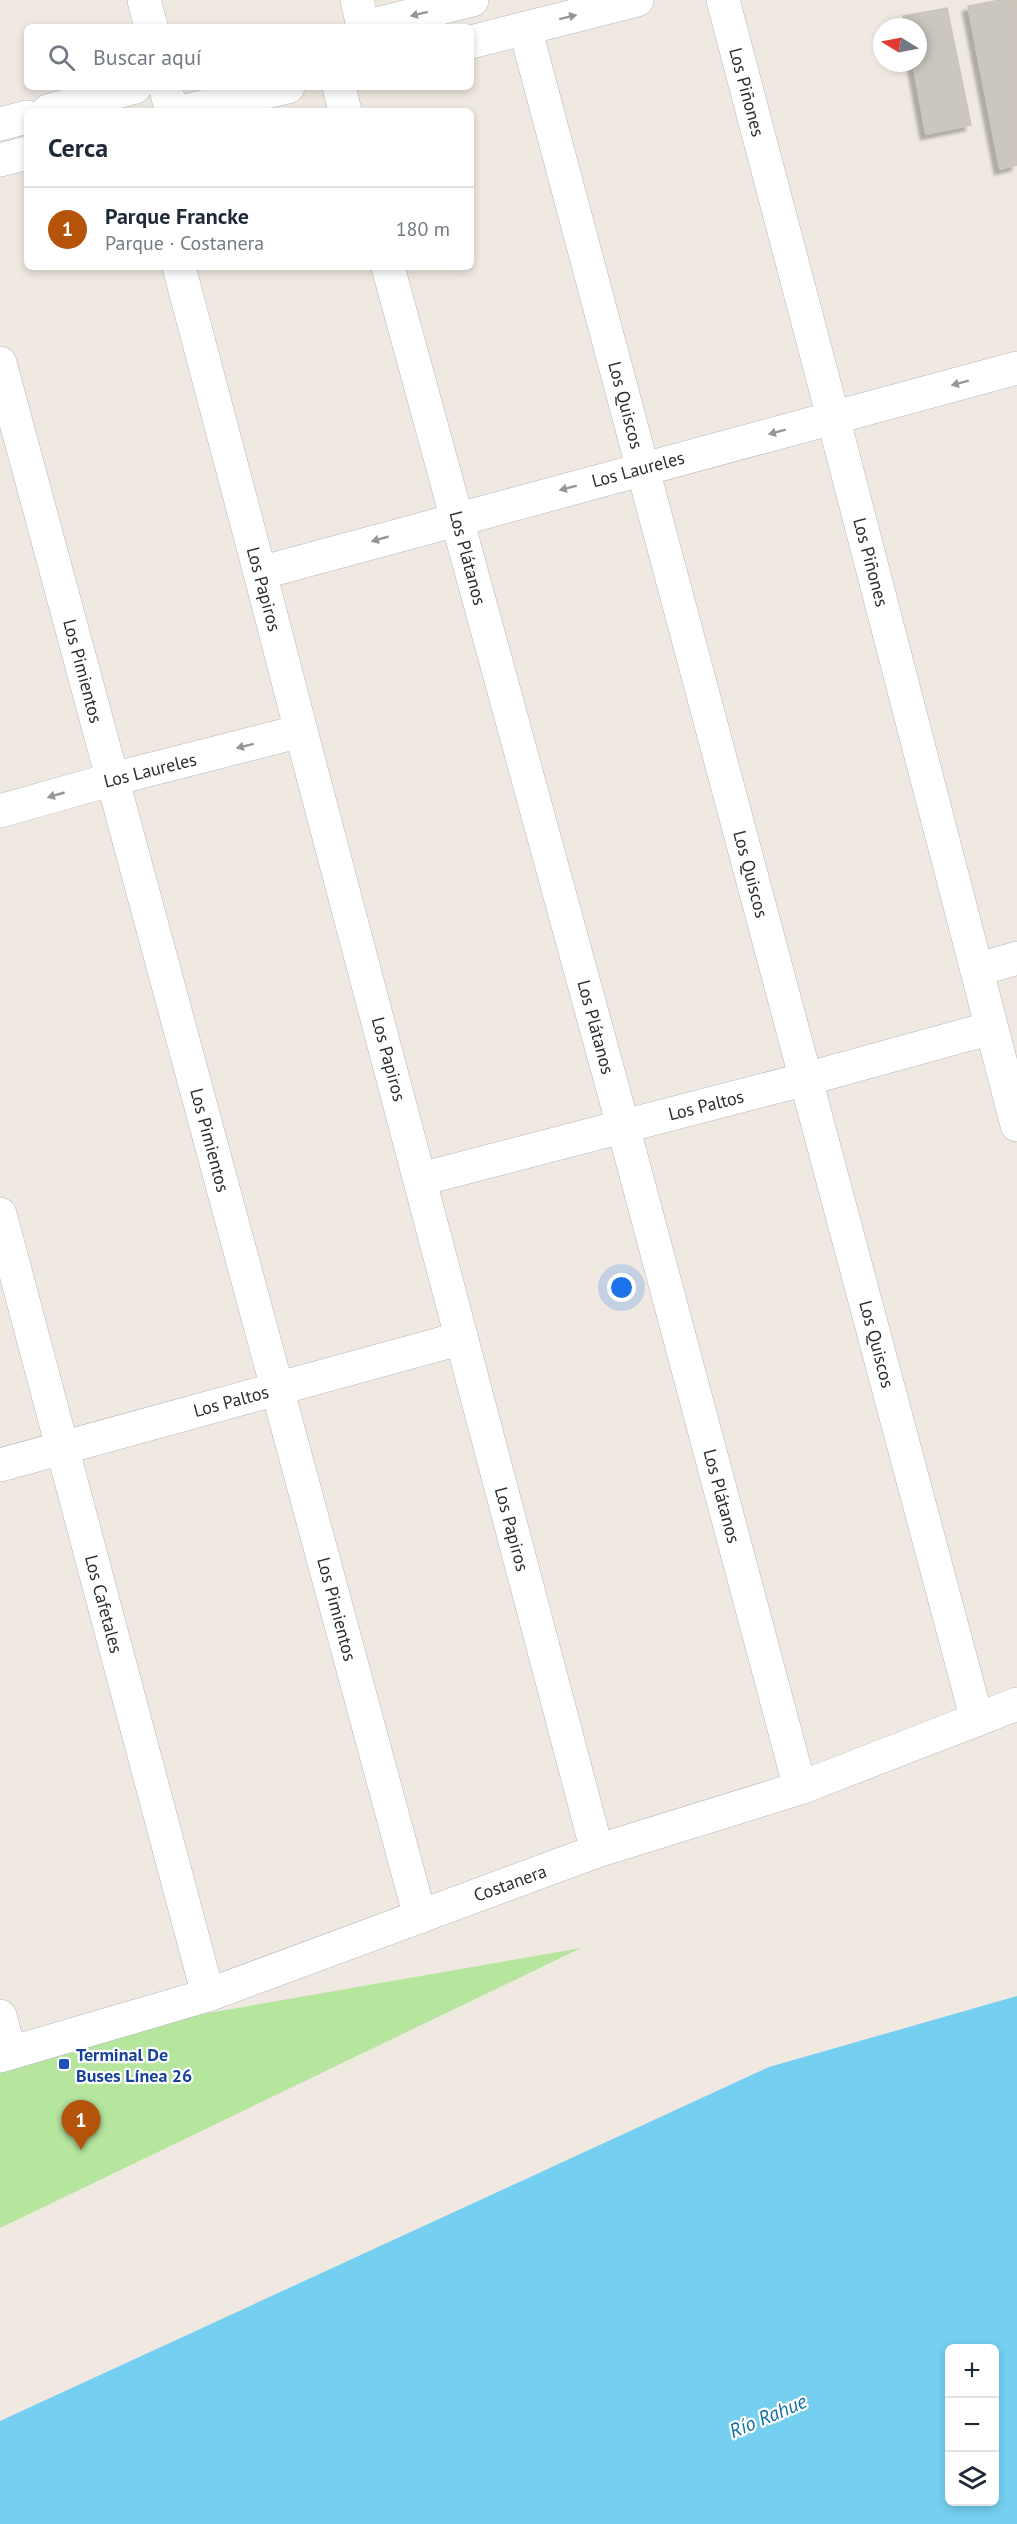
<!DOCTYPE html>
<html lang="es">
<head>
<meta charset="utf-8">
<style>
  body { margin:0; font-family:"PT Sans",sans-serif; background:#f2f2f3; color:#1f2937 }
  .controls { position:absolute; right:18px; bottom:18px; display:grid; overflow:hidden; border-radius:9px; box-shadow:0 3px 9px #0003 }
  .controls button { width:54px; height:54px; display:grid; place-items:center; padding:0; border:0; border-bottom:2px solid #e0e1e3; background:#fff; color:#1f2937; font:30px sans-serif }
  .compass { position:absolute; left:873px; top:18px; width:54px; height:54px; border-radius:50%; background:#fff; box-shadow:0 3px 9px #0003; rotate:280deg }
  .you { position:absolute; left:622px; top:1288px; width:21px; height:21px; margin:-15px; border:4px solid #fff; border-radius:50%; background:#1a73e8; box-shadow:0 0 0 9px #1a73e833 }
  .badge { display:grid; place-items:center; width:39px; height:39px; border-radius:50%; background:#b45309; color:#fff; font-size:20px; font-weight:700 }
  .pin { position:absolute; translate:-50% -50px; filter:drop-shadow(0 2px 3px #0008) }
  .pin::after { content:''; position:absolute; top:32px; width:21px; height:18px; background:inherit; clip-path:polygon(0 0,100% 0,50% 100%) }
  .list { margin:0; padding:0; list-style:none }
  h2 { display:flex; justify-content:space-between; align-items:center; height:78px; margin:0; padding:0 24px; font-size:26px }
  h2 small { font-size:20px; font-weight:400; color:#747a83 }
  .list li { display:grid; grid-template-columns:39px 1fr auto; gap:18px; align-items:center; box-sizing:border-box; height:84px; padding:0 24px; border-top:2px solid #e0e1e3 }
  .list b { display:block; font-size:22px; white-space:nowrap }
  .list p { margin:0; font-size:20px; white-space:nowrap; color:#747a83 }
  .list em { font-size:20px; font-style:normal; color:#747a83 }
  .icon { flex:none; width:33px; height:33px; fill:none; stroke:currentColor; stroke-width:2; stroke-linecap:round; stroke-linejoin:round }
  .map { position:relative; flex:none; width:1017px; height:2524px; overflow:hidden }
  .search { position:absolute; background:#fff; box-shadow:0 3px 9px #0003; left:24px; top:24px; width:450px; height:66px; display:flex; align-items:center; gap:15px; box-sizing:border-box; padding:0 21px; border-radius:9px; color:#747a83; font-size:22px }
  .panel { position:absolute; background:#fff; box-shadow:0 3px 9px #0003; left:24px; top:108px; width:450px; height:162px; border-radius:9px }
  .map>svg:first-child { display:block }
</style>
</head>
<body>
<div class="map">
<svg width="1017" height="2524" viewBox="0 0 1017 2524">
  <defs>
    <filter id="shadow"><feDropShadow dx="-5.5" dy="5.5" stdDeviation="1.5" flood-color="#0004"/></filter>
  </defs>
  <rect width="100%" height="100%" fill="#efe9e1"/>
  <path fill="#b6e59e" d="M581 1948 0 2228V2072L197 2015Z"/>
  <path fill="#75cff0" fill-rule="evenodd" d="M1017 1996V2524H0V2421L769 2067ZM950 2348H994V2502H950Z"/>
  <path fill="#cbc7bf" stroke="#cbc5ba" stroke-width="1.5" filter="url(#shadow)" d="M1000 0H1017V165L1000 169 968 6Z
    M947 8 971 125 926 134 913 63H918V27H905L903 16Z"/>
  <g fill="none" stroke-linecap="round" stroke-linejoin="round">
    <g stroke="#b4b7c1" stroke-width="34">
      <path id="street" d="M144 0 151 27
        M357 0 363 27
        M365 27 472 0
        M525 28 977 1720
        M165 87 172 111
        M339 87 345 111
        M48 111 135 87
        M0 124 27 117
        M179 267 260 573
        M388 267 623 1126 800 1788
        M0 363 420 1917
        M833 417 1017 1125
        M301 731 597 1851
        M977 970 1017 958
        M421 1179 806 1079 991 1028
        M0 1214 208 1995
        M0 1465 462 1338
        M0 2016 10 2053
        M0 2056 208 1995 597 1851 800 1788 1017 1704"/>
    </g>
    <g stroke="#b4b7c1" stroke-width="34">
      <path id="secondary" d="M723 0 833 417
        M471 42 637 0
        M184 111 288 87
        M0 160 27 153
        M0 811 113 779 301 731 260 573 1017 368"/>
    </g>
    <use href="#street" stroke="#fff" stroke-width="33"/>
    <use href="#secondary" stroke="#fff" stroke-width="33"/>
  </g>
  <defs><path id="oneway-solid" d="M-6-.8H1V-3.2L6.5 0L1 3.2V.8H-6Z" transform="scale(1.5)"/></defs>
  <g fill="#969696">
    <use href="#oneway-solid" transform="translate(419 14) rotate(166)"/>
    <use href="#oneway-solid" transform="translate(568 17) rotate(-14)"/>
    <use href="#oneway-solid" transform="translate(960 383) rotate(165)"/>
    <use href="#oneway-solid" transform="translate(777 432) rotate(165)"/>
    <use href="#oneway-solid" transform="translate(568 488) rotate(165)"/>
    <use href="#oneway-solid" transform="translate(380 539) rotate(164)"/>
    <use href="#oneway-solid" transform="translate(245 746) rotate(166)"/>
    <use href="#oneway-solid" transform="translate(56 795) rotate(164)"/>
  </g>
  <rect fill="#1a4fb4" stroke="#fff" stroke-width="2" x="58" y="2058" width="12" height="12" rx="3"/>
  <g text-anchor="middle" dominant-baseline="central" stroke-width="4.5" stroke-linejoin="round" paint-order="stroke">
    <g font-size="18" fill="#2e2e2e" stroke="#fff">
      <text transform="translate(747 92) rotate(75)">Los Piñones</text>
      <text transform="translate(626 405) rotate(75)">Los Quiscos</text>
      <text transform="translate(638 469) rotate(-15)">Los Laureles</text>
      <text transform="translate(468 558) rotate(75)">Los Plátanos</text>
      <text transform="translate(871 562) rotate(75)">Los Piñones</text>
      <text transform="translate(264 589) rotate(75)">Los Papiros</text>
      <text transform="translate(83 671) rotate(75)">Los Pimientos</text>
      <text transform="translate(150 770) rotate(-14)">Los Laureles</text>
      <text transform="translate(751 874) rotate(75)">Los Quiscos</text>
      <text transform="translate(596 1027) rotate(75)">Los Plátanos</text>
      <text transform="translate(389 1059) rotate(75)">Los Papiros</text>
      <text transform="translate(706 1105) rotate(-14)">Los Paltos</text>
      <text transform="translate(210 1140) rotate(75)">Los Pimientos</text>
      <text transform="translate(877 1344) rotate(75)">Los Quiscos</text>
      <text transform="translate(231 1401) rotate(-15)">Los Paltos</text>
      <text transform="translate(722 1496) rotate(75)">Los Plátanos</text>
      <text transform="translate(512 1529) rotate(75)">Los Papiros</text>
      <text transform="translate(104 1604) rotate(75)">Los Cafetales</text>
      <text transform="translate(337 1609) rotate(75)">Los Pimientos</text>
      <text transform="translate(510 1883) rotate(-20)">Costanera</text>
    </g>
    <g font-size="18" font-weight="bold" fill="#164399" stroke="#fff" text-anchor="start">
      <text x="76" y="2054">Terminal De<tspan x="76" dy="21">Buses Línea 26</tspan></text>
    </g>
    <g font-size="20" font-style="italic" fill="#0d6fa3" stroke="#fff">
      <text transform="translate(768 2416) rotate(-23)">Río Rahue</text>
    </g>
  </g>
</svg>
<div class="controls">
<button>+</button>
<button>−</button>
<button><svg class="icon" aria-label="layers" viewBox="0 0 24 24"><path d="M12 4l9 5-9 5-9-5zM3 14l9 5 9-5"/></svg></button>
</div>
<svg class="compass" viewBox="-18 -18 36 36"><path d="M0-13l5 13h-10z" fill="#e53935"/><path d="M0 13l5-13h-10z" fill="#747a83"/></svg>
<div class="you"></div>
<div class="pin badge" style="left:81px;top:2150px">1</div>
<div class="search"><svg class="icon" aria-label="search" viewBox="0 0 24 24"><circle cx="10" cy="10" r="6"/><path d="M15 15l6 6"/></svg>Buscar aquí</div>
<section class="panel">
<h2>Cerca<small></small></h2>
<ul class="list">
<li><span class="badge">1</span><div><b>Parque Francke</b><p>Parque · Costanera</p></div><em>180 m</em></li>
</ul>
</section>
</div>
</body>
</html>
